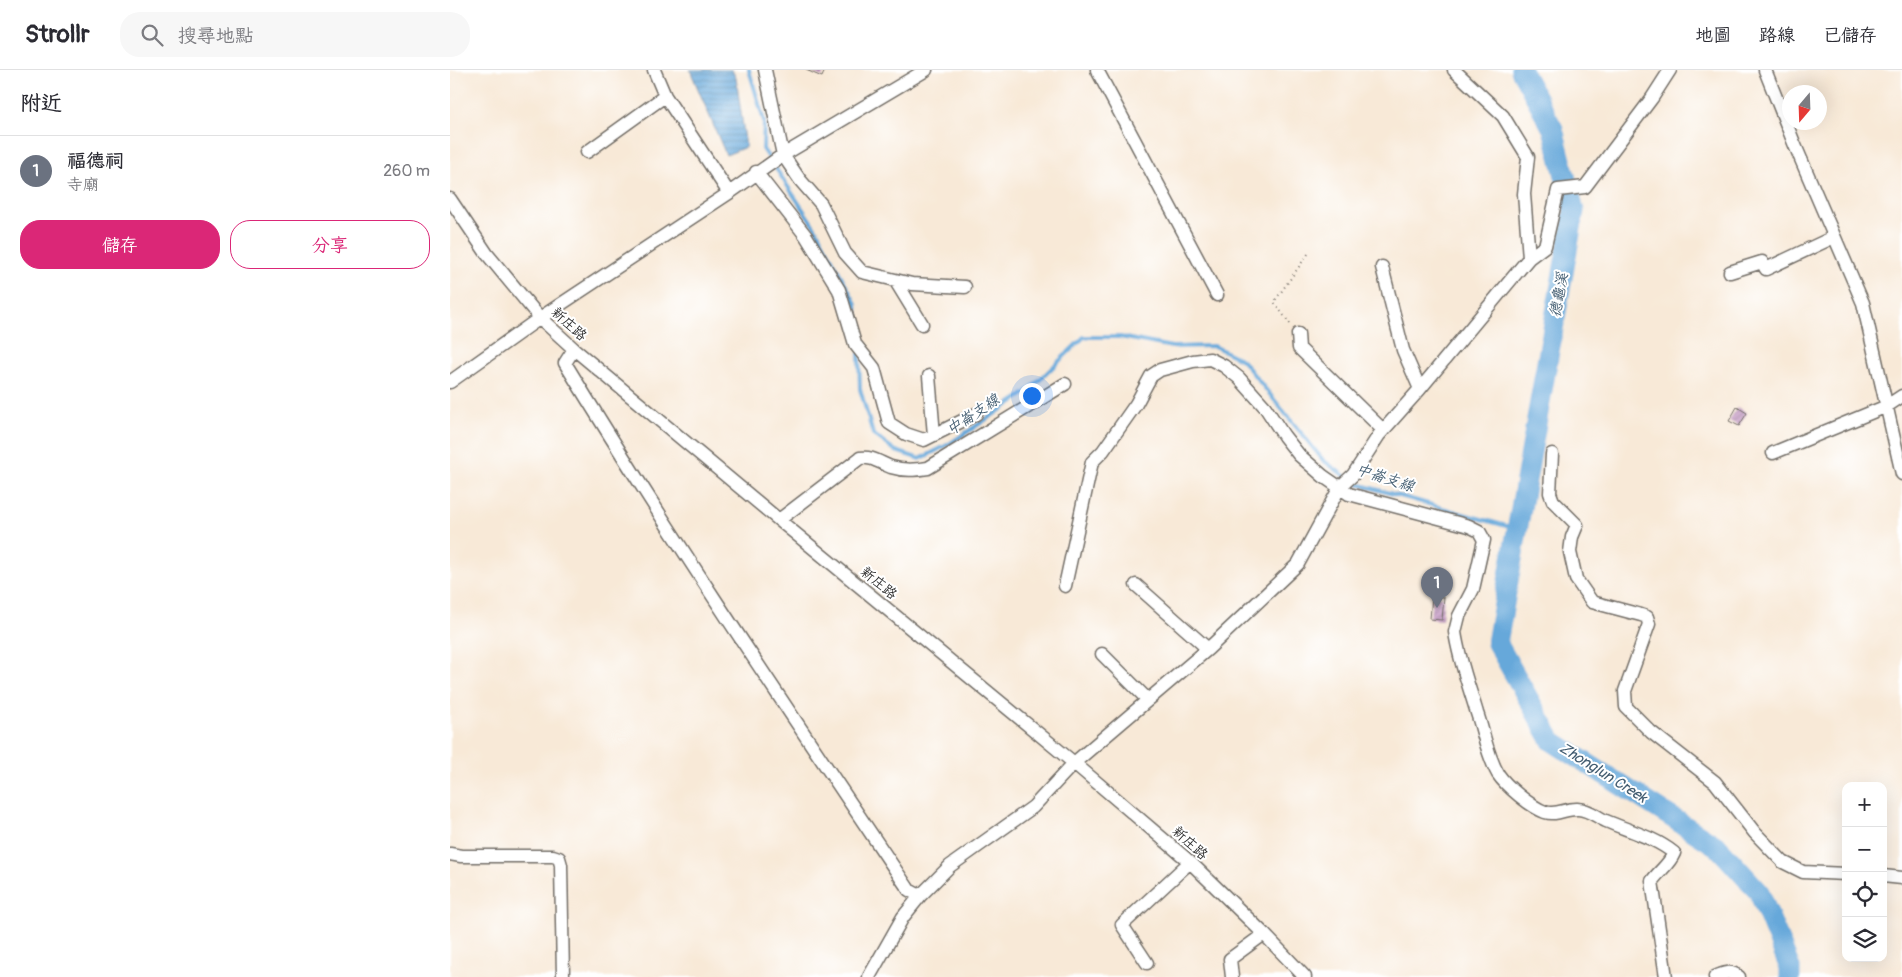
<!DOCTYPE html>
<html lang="zh-TW">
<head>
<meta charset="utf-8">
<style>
  body { margin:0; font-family:Pangolin,"LXGW WenKai TC",sans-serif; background:#f7f7f7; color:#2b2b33 }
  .controls { position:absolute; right:15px; bottom:15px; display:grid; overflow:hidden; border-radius:10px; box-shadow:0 5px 20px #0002 }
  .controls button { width:45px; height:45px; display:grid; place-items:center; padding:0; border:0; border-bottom:1px solid #e1e1e2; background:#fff; color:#2b2b33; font:25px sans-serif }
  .compass { position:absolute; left:1332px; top:15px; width:45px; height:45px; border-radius:50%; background:#fff; box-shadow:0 5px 20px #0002; rotate:199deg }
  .you { position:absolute; left:581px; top:325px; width:18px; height:18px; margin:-12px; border:4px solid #fff; border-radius:50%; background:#1a73e8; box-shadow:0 0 0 8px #1a73e833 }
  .badge { display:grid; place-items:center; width:32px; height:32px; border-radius:50%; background:#db2777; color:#fff; font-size:16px; font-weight:700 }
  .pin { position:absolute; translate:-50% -41px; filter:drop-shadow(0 1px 2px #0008) }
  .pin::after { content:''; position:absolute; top:26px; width:18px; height:15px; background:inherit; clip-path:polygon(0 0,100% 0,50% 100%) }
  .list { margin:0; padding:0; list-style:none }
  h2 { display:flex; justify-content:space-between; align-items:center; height:65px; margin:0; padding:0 20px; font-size:21px }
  h2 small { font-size:16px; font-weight:400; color:#7c7c81 }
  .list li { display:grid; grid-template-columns:32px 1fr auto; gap:15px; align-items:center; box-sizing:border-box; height:70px; padding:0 20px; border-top:1px solid #e1e1e2 }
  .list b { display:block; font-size:19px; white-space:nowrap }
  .list p { margin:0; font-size:16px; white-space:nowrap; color:#7c7c81 }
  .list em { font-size:16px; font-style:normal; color:#7c7c81 }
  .actions { display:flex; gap:10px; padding:15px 20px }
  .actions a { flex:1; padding:11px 0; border:1px solid #db2777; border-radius:20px; text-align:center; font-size:18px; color:#db2777 }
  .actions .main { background:#db2777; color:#fff }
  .icon { flex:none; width:28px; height:28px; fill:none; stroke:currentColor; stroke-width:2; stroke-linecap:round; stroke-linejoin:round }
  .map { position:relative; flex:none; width:1452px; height:907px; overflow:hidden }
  header { display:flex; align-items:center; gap:30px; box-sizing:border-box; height:70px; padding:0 25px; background:#fff; border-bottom:1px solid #e1e1e2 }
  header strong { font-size:24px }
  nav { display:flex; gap:28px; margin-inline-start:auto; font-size:18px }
  .search { width:350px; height:45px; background:#f7f7f7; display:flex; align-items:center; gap:12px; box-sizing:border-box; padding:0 18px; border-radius:20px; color:#7c7c81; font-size:19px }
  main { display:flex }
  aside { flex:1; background:#fff }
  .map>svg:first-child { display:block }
</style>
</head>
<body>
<header>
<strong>Strollr</strong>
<div class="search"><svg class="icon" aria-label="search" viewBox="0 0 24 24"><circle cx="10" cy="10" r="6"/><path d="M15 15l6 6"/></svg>搜尋地點</div>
<nav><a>地圖</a><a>路線</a><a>已儲存</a></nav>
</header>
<main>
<aside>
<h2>附近<small></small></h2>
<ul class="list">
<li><span class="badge" style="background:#6b7280">1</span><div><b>福德祠</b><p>寺廟</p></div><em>260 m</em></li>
</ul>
<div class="actions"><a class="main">儲存</a><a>分享</a></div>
</aside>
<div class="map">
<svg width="1452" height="907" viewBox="0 0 1452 907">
  <defs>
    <pattern id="water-rules" width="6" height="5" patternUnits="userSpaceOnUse" patternTransform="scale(1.25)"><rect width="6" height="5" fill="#66a8da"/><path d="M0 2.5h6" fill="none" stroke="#5489b1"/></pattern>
    <pattern id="building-hatch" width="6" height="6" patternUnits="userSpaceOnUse" patternTransform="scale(1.25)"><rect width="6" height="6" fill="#c397c2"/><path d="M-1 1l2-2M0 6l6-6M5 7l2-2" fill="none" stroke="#9f7b9e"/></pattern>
  </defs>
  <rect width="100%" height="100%" fill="#fff"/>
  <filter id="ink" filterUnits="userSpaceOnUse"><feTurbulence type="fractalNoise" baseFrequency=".02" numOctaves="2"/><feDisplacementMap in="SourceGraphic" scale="10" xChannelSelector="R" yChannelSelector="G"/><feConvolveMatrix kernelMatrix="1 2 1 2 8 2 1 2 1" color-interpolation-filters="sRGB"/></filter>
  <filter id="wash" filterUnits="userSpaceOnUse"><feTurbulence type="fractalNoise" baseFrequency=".0096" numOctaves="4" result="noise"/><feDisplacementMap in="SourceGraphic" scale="20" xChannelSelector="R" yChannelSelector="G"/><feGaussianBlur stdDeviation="1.12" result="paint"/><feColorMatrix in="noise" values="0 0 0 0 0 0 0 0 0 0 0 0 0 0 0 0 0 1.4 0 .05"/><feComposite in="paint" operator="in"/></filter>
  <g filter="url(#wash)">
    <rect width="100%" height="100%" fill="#f8e9d7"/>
    <path fill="url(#water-rules)" stroke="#486a82" d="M240 0H282L286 8 296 77 276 85Z"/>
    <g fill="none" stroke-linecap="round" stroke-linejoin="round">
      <path stroke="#66a8da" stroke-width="4" d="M299 0 314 51 313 79 366 159 406 234 408 265
        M409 284 410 319 423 364 446 381 470 389 499 374 576 323 634 267H670L722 277 764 276 792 290 873 390 904 413 1067 459"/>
      <path stroke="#66a8da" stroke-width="21" d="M1071 0 1103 59 1124 141 1047 573 1102 671 1268 777 1309 822 1340 898V907"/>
    </g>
    <g id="blocks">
      <path fill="url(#building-hatch)" d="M356 0H375L372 7Z
        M1287 337 1297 343 1289 356 1279 351Z
        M982 526 994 527 992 550 980 549Z"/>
    </g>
  </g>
  <g filter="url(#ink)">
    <use href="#blocks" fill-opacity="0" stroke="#736e67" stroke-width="1"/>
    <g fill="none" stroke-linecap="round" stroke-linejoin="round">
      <g stroke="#736e67" stroke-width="15">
        <path id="minor" d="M204 0 215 26 279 123
          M315 0 333 85 350 110 371 134 395 183 412 202 462 214 515 217
          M647 0 767 225
          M1004 0 1053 46 1078 87 1074 124 1079 188
          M1315 0 1344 73 1413 233 1452 404
          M137 82 215 26
          M306 102 356 166 389 220 405 274 424 298 439 353 456 364 474 370 526 344
          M0 129 37 184 90 248 124 279 329 450 624 693 740 792 814 864 855 907
          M932 197 953 280 970 319
          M1280 202 1312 192 1316 199 1384 167
          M445 210 472 254
          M848 264 849 278 933 360
          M124 279 115 293C224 472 342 646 459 820L470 826
          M479 306 484 365
          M0 312 90 248 279 123 333 85 476 0
          M1323 383 1437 336 1452 326
          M1102 384 1100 423 1103 431 1127 455 1122 467 1120 482 1126 509 1142 532 1191 545 1197 547 1199 554 1175 621 1176 637 1201 662 1265 712 1305 763 1333 792 1353 802 1396 804
          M329 450 410 388C422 386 430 393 441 397 454 401 465 400 478 398L615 314
          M686 515 758 579
          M615 516 642 392 653 381 686 334 701 306 710 300 743 291 760 289 774 296 789 308 815 337 834 366 849 385 873 406 899 424 1019 456 1029 461 1034 470 1023 519 1009 546 1005 562C1009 590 1019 616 1027 643 1034 663 1037 685 1048 704 1056 716 1081 737 1095 742 1107 746 1116 738 1128 739 1138 739 1147 747 1156 751 1179 761 1204 767 1224 783 1219 795 1209 801 1202 811L1216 907
          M652 584 698 630
          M0 784 11 786H103L109 788 111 795 113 907
          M1433 806 1452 808
          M697 893 672 855 740 792
          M419 907 453 847 470 826 500 796 583 737 624 693 758 579 848 494 890 417 903 405 929 365 970 319 1079 188 1095 176 1108 120 1135 117 1202 28 1220 0
          M782 907 780 889 814 864
          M1265 907C1273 903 1281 900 1289 907"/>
      </g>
      <path stroke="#736e67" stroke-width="2" stroke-dasharray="1 4" stroke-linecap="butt" d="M840 254 824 232 858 184"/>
      <use href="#minor" stroke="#fff" stroke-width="12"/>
    </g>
  </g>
  <g text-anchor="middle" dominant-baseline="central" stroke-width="4" stroke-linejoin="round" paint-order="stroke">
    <g font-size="14" fill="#2b2b2b" stroke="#fff">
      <text transform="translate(119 254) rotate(42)">新庄路</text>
      <text transform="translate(429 513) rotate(39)">新庄路</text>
      <text transform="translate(740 773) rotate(42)">新庄路</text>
    </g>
    <g font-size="15" font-style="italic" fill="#435d71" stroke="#fff">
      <text transform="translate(1109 225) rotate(-80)">德龜溪</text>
      <text transform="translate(523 345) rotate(-34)">中崙支線</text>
      <text transform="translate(935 408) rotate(18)">中崙支線</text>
      <text transform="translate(1153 703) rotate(32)">Zhonglun Creek</text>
    </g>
  </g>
</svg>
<div class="controls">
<button>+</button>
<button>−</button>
<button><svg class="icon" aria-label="locate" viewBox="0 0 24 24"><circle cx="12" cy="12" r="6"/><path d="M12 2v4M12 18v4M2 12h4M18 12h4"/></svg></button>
<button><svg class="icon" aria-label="layers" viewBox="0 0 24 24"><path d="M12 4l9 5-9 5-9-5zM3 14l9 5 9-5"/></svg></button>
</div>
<svg class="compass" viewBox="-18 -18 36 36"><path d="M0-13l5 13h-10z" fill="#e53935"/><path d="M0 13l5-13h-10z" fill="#7c7c81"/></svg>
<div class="you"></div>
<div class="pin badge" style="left:987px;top:538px;background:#6b7280">1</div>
</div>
</main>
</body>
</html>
